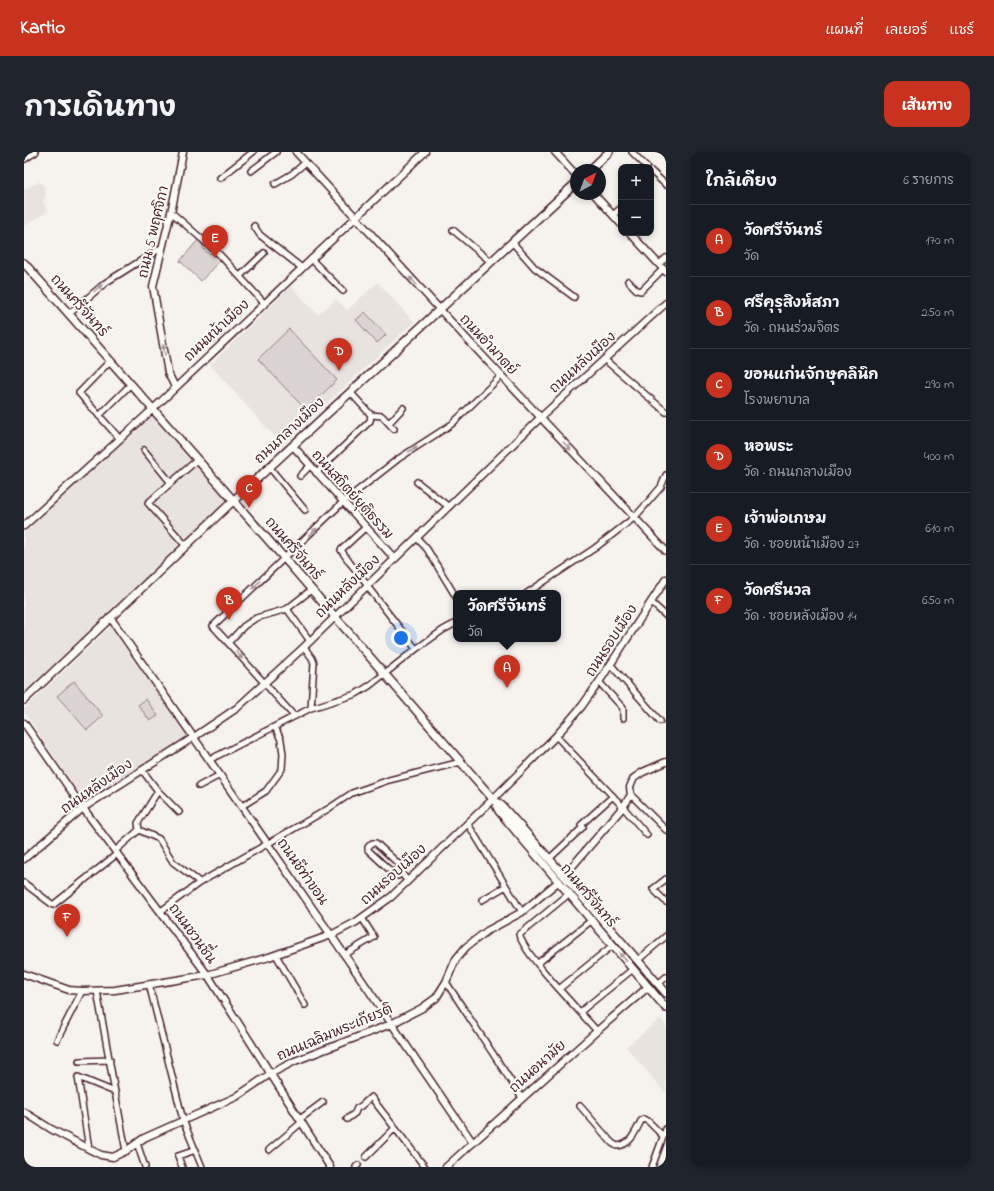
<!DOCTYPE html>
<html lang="th">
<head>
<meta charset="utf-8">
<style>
  body { margin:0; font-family:"Indie Flower","Playpen Sans Thai",sans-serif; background:#20242c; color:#f1f3f6 }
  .controls { position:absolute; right:12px; top:12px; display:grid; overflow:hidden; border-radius:8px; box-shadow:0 2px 6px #0003 }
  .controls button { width:36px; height:36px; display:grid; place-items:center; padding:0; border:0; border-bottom:1px solid #363941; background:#171b24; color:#f1f3f6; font:20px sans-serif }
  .compass { position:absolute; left:546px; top:12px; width:36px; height:36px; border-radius:50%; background:#171b24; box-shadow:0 2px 6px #0003; rotate:41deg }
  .you { position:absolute; left:377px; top:486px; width:14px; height:14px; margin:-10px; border:3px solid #fff; border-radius:50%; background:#1a73e8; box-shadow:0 0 0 6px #1a73e833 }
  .badge { display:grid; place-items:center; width:26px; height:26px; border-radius:50%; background:#c8321e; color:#fff; font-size:13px; font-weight:700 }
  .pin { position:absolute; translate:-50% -33px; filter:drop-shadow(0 1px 2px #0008) }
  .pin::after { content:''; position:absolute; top:21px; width:14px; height:12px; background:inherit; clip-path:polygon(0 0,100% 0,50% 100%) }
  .popup { position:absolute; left:429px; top:438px; width:108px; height:52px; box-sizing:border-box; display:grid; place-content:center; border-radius:8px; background:#171b24; filter:drop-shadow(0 1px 3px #0005); font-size:13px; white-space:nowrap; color:#9ea1a6 }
  .popup b { font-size:15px; color:#f1f3f6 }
  .popup::after { content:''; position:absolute; left:50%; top:100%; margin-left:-8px; border:8px solid transparent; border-top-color:#171b24 }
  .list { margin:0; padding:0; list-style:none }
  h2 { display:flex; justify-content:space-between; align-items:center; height:52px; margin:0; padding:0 16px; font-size:17px }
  h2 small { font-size:13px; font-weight:400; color:#9ea1a6 }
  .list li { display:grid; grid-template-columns:26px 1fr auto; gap:12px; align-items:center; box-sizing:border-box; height:72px; padding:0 16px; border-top:1px solid #363941 }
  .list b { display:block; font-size:15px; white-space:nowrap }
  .list p { margin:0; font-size:13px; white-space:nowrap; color:#9ea1a6 }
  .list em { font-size:13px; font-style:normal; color:#9ea1a6 }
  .map { position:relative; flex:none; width:642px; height:1015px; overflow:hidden; border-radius:12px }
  header { display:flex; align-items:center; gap:24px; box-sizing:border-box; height:56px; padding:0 20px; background:#c8321e; color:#fff }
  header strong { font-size:19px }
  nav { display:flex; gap:22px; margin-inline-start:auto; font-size:14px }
  .intro { display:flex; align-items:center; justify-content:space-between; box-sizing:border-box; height:96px; padding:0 24px }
  h1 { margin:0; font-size:28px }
  .button { padding:10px 18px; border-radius:12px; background:#c8321e; color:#fff; font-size:14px; font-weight:700 }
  main { display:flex; gap:24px; padding:0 24px }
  aside { flex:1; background:#171b24; border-radius:12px; box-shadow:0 2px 6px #0003 }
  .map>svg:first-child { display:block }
</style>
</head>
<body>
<header>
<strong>Kartio</strong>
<nav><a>แผนที่</a><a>เลเยอร์</a><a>แชร์</a></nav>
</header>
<div class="intro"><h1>การเดินทาง</h1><a class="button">เส้นทาง</a></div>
<main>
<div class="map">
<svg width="642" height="1015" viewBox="0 0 642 1015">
  <rect width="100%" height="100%" fill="#f6f3ef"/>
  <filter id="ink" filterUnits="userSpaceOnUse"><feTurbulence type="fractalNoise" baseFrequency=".025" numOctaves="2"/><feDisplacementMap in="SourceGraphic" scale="8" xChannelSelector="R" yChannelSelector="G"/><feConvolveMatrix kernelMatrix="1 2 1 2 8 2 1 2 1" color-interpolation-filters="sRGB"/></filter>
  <g filter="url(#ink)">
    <path fill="#e9e3e0" d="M14 30 19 32 22 42 19 50 24 59 0 74V38Z
      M354 130 390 170 258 293 186 213 267 134 294 163 312 147 323 158Z
      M129 257 209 349 0 546V374Z
      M87 474 165 585 59 649 0 559V557Z
      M636 867 642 873V942L602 895Z"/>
    <path fill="#dcd4d2" stroke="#937a7e" d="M174 88 179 93V96L185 102 188 101 196 108 177 129 156 109Z
      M341 160 362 183 353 191 332 168Z
      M265 177 313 228 282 258 234 207Z
      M50 529 79 564 63 578 33 544Z
      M122 547 134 564 126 569 114 553Z"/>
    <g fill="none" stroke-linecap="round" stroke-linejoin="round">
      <g stroke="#4a1f2b" stroke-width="8">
        <path id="minor" d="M608 0 623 15
          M227 19 252 0
          M627 19 642 33
          M196 26 229 0
          M251 32 268 22 281 11
          M147 60 196 103 240 151
          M589 63 597 56
          M230 74 236 83 278 116
          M429 78 467 110
          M488 90 511 116 550 145
          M287 107 319 139
          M635 112 642 106
          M216 124 240 101
          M604 129 613 138 617 139 639 117
          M45 162 81 131 137 96
          M581 208 642 260
          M86 209 55 241 96 287
          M347 263 358 264 370 277
          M75 264 107 232
          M365 271 379 256
          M120 298 147 331
          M246 316 281 358
          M292 321 346 269 347 263 327 241
          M276 324 286 314
          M393 330 425 355
          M342 375 317 398 326 411 344 433
          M393 386 403 397 432 445
          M162 394 124 351 173 308
          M343 434 392 497
          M503 441 571 396 611 365 637 335 642 323
          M627 450 642 464
          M263 457 286 489
          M204 491 220 474 232 466 263 457 287 438
          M280 495 288 506 290 511 287 556
          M587 513 636 569
          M575 530 599 556V566
          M270 564 189 474 319 350 374 307 428 272 477 224
          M532 584 599 655 623 683
          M185 608 287 556 332 542 345 534 392 497 419 478 432 471
          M118 618 134 639 155 660
          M175 634 196 623
          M607 643 642 678
          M218 654 242 639 258 617 259 602 257 588 251 575
          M444 672 498 760
          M115 678 135 687 149 710 173 728 175 731
          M91 699 115 678 114 671 134 639
          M525 707 559 675 557 673 589 644
          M377 721 379 718 378 715 352 691H348L344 695V698L371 723 374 724 377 721 384 729
          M642 727 629 737 642 750
          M0 731 29 753 93 702
          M546 741 495 783C501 797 511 809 521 821 538 841 556 860 573 879
          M458 748 482 734
          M137 759 175 731 304 657 328 641 365 628 437 610
          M252 803 281 853
          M320 803 350 785 338 766
          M614 808 642 784
          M514 811 568 768
          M422 830 498 946
          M125 832 159 968 178 1015
          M634 832 642 825
          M535 837 589 793
          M73 839 91 940 102 999
          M556 860 609 817
          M33 888 58 839
          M55 909 86 908
          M54 925 65 997
          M54 925 91 940
          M556 954 588 991 593 994C607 993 611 980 617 969L619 967 624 969 639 984
          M276 967 299 950
          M323 967 331 961 333 956 337 954 347 945 401 1015
          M113 991 121 1015
          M245 998 278 970
          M342 1005 371 976
          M158 1015 154 1004 172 998
          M332 1015 334 1013
          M628 1015 642 977"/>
      </g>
      <g stroke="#4a1f2b" stroke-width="9">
        <path id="tertiary" d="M272 0 441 185 642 399
          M531 0 552 23
          M0 7 11 0
          M570 42 597 72
          M606 81 642 120
          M151 235 144 221 129 134 148 56 159 0
          M269 294 371 407
          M0 374 129 257 401 0
          M86 465 307 783 449 991
          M0 571 59 656 185 825 306 1015
          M0 707 59 656 170 585 213 556 280 495 516 266 642 151
          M540 724 599 655 607 643 606 635 610 626 619 620 642 610
          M0 822 45 838 58 839 91 838 183 823 245 805 307 783 332 770 367 745 469 647 532 584 558 554 575 530 642 427
          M0 960 27 977 65 997 77 1003 89 1005 102 999 120 986 212 945 246 922 271 909 367 872 398 856 412 846 422 830 432 807 442 795 463 779 498 760 535 729
          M422 1015 573 879 624 835"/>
      </g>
      <g stroke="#4a1f2b" stroke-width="10">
        <path id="secondary" d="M566 18 585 0
          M0 111 261 407 469 647 478 654 521 702 642 841
          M0 548 209 349 552 31
          M473 655 475 659 642 856"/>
      </g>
      <use href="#minor" stroke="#fdfcf7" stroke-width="5"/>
      <use href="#tertiary" stroke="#fdfcf7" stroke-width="6"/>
      <use href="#secondary" stroke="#fdfcf7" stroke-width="7"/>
    </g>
    <defs><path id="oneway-solid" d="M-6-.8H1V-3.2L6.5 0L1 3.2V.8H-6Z"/></defs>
    <g fill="#ac999b">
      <use href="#oneway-solid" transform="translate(389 129) rotate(-133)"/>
      <use href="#oneway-solid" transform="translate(74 136) rotate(-42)"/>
      <use href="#oneway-solid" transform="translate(140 198) rotate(-100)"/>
      <use href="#oneway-solid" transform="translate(543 294) rotate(46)"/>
      <use href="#oneway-solid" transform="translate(389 297) rotate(-33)"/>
      <use href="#oneway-solid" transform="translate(289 380) rotate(-44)"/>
      <use href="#oneway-solid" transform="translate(232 433) rotate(137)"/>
      <use href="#oneway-solid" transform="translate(215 503) rotate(48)"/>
      <use href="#oneway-solid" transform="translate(599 805) rotate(-131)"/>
    </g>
  </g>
  <g text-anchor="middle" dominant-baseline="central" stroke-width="4" stroke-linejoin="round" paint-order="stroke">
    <g font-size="14" fill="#4a1f2b" stroke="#fdfcf7">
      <text transform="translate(130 80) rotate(-77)">ถนน 5 พฤศจิกา</text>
      <text transform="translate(55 154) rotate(48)">ถนนศรีจันทร์</text>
      <text transform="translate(193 179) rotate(-43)">ถนนหน้าเมือง</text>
      <text transform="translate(464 193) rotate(47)">ถนนอำมาตย์</text>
      <text transform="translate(559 211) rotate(-42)">ถนนหลังเมือง</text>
      <text transform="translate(266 279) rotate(-43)">ถนนกลางเมือง</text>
      <text transform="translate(328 343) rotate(48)">ถนนสถิตย์ยุติธรรม</text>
      <text transform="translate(269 397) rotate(49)">ถนนศรีจันทร์</text>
      <text transform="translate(324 435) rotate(-44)">ถนนหลังเมือง</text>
      <text transform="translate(588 489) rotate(-57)">ถนนรอบเมือง</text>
      <text transform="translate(73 635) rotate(-35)">ถนนหลังเมือง</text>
      <text transform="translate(278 720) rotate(55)">ถนนชีท่าขอน</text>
      <text transform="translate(370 723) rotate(-42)">ถนนรอบเมือง</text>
      <text transform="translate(564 744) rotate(50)">ถนนศรีจันทร์</text>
      <text transform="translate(168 782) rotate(54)">ถนนชวนชื่น</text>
      <text transform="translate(311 881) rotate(-23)">ถนนเฉลิมพระเกียรติ</text>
      <text transform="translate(514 915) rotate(-42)">ถนนอนามัย</text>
    </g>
  </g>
</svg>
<div class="controls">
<button>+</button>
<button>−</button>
</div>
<svg class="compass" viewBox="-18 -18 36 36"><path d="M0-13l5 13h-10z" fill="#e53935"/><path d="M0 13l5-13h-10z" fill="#9ea1a6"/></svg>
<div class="you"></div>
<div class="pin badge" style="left:483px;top:536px">A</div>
<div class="popup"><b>วัดศรีจันทร์</b>วัด</div>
<div class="pin badge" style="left:205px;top:468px">B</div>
<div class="pin badge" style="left:225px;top:356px">C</div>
<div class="pin badge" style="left:315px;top:219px">D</div>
<div class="pin badge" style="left:191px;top:106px">E</div>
<div class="pin badge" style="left:43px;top:785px">F</div>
</div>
<aside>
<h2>ใกล้เคียง<small>6 รายการ</small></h2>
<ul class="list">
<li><span class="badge">A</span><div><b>วัดศรีจันทร์</b><p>วัด</p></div><em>170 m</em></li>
<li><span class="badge">B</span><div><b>ศรีคุรุสิงห์สภา</b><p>วัด · ถนนร่วมจิตร</p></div><em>250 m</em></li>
<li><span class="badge">C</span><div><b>ขอนแก่นจักษุคลินิก</b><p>โรงพยาบาล</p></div><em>290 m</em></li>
<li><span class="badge">D</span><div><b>หอพระ</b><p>วัด · ถนนกลางเมือง</p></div><em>400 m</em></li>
<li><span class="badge">E</span><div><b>เจ้าพ่อเกษม</b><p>วัด · ซอยหน้าเมือง 27</p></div><em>610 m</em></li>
<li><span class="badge">F</span><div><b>วัดศรีนวล</b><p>วัด · ซอยหลังเมือง 14</p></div><em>650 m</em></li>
</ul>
</aside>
</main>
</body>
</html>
